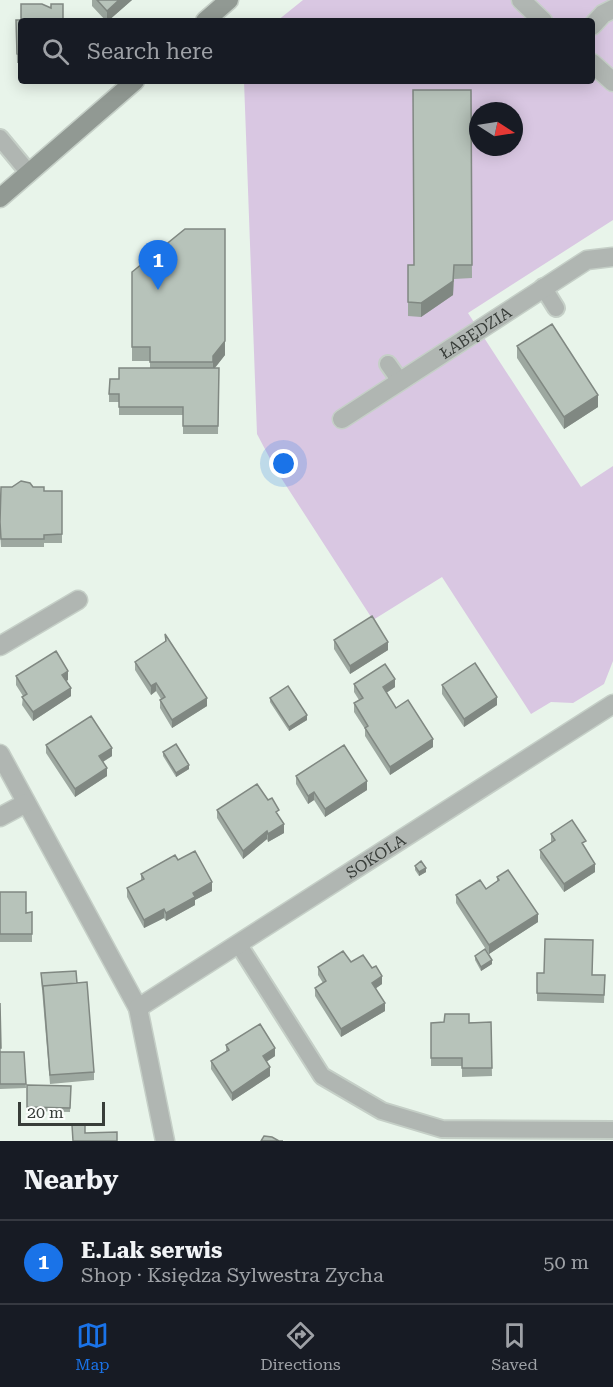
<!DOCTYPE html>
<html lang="en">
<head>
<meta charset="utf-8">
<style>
  body { margin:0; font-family:"Roboto Serif",serif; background:#20242c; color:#f1f3f6 }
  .compass { position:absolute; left:469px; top:102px; width:54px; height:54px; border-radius:50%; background:#171b24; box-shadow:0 3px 15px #0003; rotate:102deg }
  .scale { position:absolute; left:18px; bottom:15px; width:87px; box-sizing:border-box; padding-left:6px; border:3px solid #383d39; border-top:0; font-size:16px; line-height:21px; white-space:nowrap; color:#383d39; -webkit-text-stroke:4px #fcfefc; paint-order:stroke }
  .you { position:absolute; left:284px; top:464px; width:21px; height:21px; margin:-15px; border:4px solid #fff; border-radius:50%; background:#1a73e8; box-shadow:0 0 0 9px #1a73e833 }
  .badge { display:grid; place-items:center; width:39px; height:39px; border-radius:50%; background:#1a73e8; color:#fff; font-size:20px; font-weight:700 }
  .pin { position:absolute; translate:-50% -50px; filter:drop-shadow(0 2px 3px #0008) }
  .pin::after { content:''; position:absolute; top:32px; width:21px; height:18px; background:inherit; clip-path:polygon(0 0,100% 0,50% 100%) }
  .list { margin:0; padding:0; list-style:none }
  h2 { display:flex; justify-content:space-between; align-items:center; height:78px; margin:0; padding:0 24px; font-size:26px }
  h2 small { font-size:20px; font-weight:400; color:#9ea1a6 }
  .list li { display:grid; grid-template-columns:39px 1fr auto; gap:18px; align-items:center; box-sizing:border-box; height:84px; padding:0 24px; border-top:2px solid #363941 }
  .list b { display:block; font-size:22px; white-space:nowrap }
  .list p { margin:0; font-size:20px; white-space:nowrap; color:#9ea1a6 }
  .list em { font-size:20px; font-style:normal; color:#9ea1a6 }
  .icon { flex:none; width:33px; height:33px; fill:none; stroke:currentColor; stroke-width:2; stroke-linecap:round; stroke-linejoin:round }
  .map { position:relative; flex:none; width:613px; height:1141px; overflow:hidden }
  .search { position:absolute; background:#171b24; box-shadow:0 3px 15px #0003; left:18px; right:18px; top:18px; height:66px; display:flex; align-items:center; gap:15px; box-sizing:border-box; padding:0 21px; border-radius:6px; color:#9ea1a6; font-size:22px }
  .sheet { height:162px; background:#171b24 }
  nav { display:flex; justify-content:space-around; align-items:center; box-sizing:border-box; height:84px; border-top:2px solid #363941; background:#171b24; font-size:16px; color:#9ea1a6 }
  nav a { display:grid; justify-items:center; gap:3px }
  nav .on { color:#1a73e8 }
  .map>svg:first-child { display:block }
</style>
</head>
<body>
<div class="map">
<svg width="613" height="1141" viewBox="0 0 613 1141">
  <rect width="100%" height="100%" fill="#e8f4ea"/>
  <path fill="#d9c7e2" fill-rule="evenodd" d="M303 0H613V220L468 313 581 487 613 466V661L604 684 573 703 551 702 531 714 442 577 373 620 276 470 257 434 244 81H592V21H277ZM478 111H514V147H478Z"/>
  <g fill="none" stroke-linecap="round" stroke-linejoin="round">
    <g stroke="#c5cfc7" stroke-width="20">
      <path id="lane" d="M0 138 29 173
        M543 287 556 308
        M388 364 400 381
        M239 945 322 1076 382 1111 442 1129 613 1130"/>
    </g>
    <g stroke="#c5cfc7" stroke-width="21">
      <g id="street">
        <path d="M521 0 543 21"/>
        <path d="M592 26 603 14 613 9"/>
        <path d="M592 63 613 82"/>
        <path id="s1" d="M342 419 587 260 613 257"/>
        <path d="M0 646 78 600"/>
        <path d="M0 754 138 1008 165 1141"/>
        <path d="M0 817 26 803"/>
        <path id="s2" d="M138 1008 613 704"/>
      </g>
    </g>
    <g stroke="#c5cfc7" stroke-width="21">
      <path id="secondary" d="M205 21 229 0
        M0 198 135 81"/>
    </g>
    <use href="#lane" stroke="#b0b6b2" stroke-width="16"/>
    <use href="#street" stroke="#b0b6b2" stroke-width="18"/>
    <use href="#secondary" stroke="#919993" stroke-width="18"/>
  </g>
  <path fill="#9da8a0" d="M92 0H132L108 21H106L92 6Z
    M16 20 21 21V63H17Z
    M471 90 472 278 454 279 453 295 421 317 408 316V265H414Z
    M132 272 225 355 215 368H219L218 434H183V415H119V402H109V394L119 379 150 368V361H132Z
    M517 346 598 407 564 429 517 358Z
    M33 487 44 491H62V543H44V547H1L0 531V505Z
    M165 634 207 706 172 728 160 708V700L161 699 156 691 151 695 135 670V662L165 642Z
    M334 640 388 650 350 674 334 649Z
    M16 676 68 680 66 681 71 696 33 721 22 705 23 696 16 685Z
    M354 684 395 687 386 693 396 708 433 747 390 775 365 736V729L354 712V703L359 700 354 692Z
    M442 685 497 705 464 727 442 694Z
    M270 698 307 720 289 731 270 702Z
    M46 745 112 756 103 762 107 776 75 797 46 753Z
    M163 752 189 769 176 777 163 756Z
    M296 776 367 790 325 817 314 800 308 804 296 784Z
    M217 810 279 817 284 833 268 842 267 839 243 859 217 818Z
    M551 834 595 872 564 892 540 858V850L551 843Z
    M178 860 212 891 195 900V905L166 921 164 918 144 928 127 897V888L141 880V874Z
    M415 866 426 872 419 876 415 870Z
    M497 877 538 922 489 954 456 903V895L486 889 497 882Z
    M0 892 26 913 32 912V942H0Z
    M475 956 492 964 481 971 475 960Z
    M351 962 382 984 376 988 385 1011 341 1037 315 996V988L323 983 318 975V967Z
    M537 973 605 975 604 1003 537 1001Z
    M41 978 77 983 94 1072V1080L50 1084Z
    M0 1003 1 1052H24L26 1088 0 1089Z
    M491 1022 492 1076 462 1077V1066H431V1023Z
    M226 1045 275 1056 266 1062 270 1076 232 1101 211 1069V1061L226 1051Z
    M71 1086 70 1112 27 1111V1107Z"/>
  <path fill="#808882" d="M119 0H132L108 21H107V11Z
    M225 229V355L213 370V356Z
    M454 265 453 295 421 317V303Z
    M598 395V407L564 429V417Z
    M388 642V650L350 674V666Z
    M68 671V680L62 683V675Z
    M395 679V687L383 695V687Z
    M156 683V691L151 695V686Z
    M71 688V696L33 721V712Z
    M497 697V705L464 727V719Z
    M207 698V706L172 728V720Z
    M307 715V720L289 731V727Z
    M433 739V747L390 775V767Z
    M112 748V756L99 764V756Z
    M189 765V769L176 777V773Z
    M107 768V776L75 797V789Z
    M367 781V790L325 817V809Z
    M314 792V800L308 804V796Z
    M284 824V833L268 842V834Z
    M267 831V839L243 859V851Z
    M595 864V872L564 892V884Z
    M426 868V872L419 876V872Z
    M212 882V891L195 900V905L166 921V913L193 893Z
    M164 909V918L144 928V920Z
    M538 914V922L489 954V945Z
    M492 960V964L481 971V967Z
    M382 976V984L372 991V983Z
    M385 1003V1011L341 1037V1029Z
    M275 1048V1056L263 1064V1056Z
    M270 1067V1076L232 1101V1093Z"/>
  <path fill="#b7c3ba" stroke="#808882" stroke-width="1.5" d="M97 0H119L107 11Z
    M21 4H42L51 8V4H63V21H21V55L17 54 16 20H21Z
    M413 90H471L472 265H454L453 281 421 303 408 302V265H414Z
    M185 229H225V341L213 356V362H150V347H132V272Z
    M552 324 598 395 564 417 517 346Z
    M119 368H219L218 426H183V407H119V394H109L110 379H119Z
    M21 481 30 483 33 487H44V491H62V534L44 535V539H1L0 522 1 487H12Z
    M372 616 388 642 350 666 334 640Z
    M165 634 207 698 172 720 160 700 165 697 156 683 151 686 135 662 166 641Z
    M56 651 68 671 62 675 71 688 33 712 22 697 27 694 16 676Z
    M475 663 497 697 464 719 442 685Z
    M385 664 395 679 383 687 396 708 408 700 433 739 390 767 365 728 368 726 354 703 363 698 354 684Z
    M288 686 307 715 289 727 270 698Z
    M91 716 112 748 99 756 107 768 75 789 46 745Z
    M176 744 189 765 176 773 163 752Z
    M344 745 367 781 325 809 314 792 308 796 296 776Z
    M257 784 268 800 272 798 279 810 276 812 284 824 268 834 267 831 243 851 217 810Z
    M572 820 586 841 582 843 595 864 564 884 540 850 555 840 551 834Z
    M195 851 212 882 193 893 195 897 166 913 164 909 144 920 127 888 144 879 141 874 175 855 178 860Z
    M421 861 426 868 419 872 415 866Z
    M508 870 538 914 489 945 456 895 480 880 486 889 499 880 497 877Z
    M0 892H26V913L32 912V934H0Z
    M545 939 593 940 592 975H605L604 995 537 993V973H544Z
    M485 949 492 960 481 967 475 956Z
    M343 951 351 962 363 955 372 968 376 966 382 976 372 983 385 1003 341 1029 315 988 326 981 318 967Z
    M76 971 77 983 43 986V990L41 973Z
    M87 982 94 1072 50 1075 43 986Z
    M0 1003 1 1048H0Z
    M445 1014H469V1023L491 1022 492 1068H462V1058H431V1023L444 1022Z
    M260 1024 275 1048 263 1056 270 1067 232 1093 211 1061 229 1050 226 1045Z
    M0 1052H24L26 1084H0Z
    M27 1085 71 1086 70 1108 27 1107Z
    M72 1125H85V1133L117 1132V1141H73Z
    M264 1136 272 1137 279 1141H283H261Z"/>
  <g text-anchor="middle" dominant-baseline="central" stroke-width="6" stroke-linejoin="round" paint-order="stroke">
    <g font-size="16" fill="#383d39" stroke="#fcfefc">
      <text stroke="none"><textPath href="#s1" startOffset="159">ŁABĘDZIA</textPath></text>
      <text stroke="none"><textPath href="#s2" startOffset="282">SOKOLA</textPath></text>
    </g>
  </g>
</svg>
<svg class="compass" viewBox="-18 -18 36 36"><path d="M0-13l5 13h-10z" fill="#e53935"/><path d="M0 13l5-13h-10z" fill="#9ea1a6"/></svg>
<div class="scale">20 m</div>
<div class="you"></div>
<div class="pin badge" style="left:158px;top:290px">1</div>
<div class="search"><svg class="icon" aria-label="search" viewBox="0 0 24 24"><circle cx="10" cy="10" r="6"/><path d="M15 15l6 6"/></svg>Search here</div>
</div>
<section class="sheet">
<h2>Nearby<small></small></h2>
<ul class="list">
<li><span class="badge">1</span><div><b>E.Lak serwis</b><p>Shop · Księdza Sylwestra Zycha</p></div><em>50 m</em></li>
</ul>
</section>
<nav>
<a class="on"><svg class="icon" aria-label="map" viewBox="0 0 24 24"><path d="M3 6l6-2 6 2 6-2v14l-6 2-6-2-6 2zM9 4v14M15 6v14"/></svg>Map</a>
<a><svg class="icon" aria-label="directions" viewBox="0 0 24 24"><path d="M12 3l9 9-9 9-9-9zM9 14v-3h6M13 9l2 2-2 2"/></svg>Directions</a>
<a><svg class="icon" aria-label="saved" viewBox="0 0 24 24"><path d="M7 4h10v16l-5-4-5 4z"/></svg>Saved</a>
</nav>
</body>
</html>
